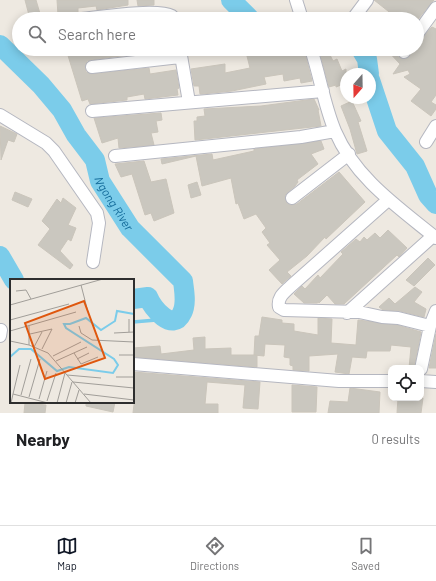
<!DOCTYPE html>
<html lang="en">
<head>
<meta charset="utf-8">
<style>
  body { margin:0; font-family:Barlow,sans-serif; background:#f6f6f6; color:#202124 }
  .controls { position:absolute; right:12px; bottom:12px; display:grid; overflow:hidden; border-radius:8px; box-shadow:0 2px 10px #0003 }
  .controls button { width:36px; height:36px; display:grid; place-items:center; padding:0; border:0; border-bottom:1px solid #e0e0e0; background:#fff; color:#202124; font:20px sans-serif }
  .compass { position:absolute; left:340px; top:68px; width:36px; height:36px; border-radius:50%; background:#fff; box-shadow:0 2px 10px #0003; rotate:200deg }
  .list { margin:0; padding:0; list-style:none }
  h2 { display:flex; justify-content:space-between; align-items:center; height:52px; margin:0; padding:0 16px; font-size:17px }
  h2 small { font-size:13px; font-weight:400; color:#757577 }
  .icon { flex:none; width:22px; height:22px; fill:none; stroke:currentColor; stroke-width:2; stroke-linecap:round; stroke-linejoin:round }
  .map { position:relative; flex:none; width:436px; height:413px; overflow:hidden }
  .search { position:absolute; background:#fff; box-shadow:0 2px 10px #0003; left:12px; right:12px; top:12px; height:44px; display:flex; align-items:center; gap:10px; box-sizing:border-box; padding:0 14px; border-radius:22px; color:#757577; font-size:15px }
  .sheet { height:112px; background:#fff }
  nav { display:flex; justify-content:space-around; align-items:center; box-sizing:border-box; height:56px; border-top:1px solid #e0e0e0; background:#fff; font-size:11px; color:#757577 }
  nav a { display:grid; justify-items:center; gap:2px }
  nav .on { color:#111827 }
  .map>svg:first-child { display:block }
</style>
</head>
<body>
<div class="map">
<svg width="436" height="413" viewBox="0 0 436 413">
  <rect width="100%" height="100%" fill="#eee9e1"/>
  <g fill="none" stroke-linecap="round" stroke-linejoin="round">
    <path stroke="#7bccea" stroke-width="3.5" d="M133 322 168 319"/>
    <g stroke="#7bccea" stroke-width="20">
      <path d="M231 0 250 19"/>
      <path id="s1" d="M0 45 41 85 62 110 76 135 95 160 100 181 130 228 183 281C184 291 187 303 182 313 173 333 152 308 148 297L133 299"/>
      <path d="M361 49 367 59 369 74"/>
      <path d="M370 80 387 131 415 166 428 195 436 204"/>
      <path d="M0 256 14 280"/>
    </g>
  </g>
  <path fill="#cac7bf" stroke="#cac5bb" d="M25 0H36L41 17 30 19Z
    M57 0H128V5L97 10 96 6 78 8V13L58 15Z
    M137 0H154V5L138 6Z
    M374 0H434L418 19H406L396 12 393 15Z
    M432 27 436 29V95L431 102 436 105V109L431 116 411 101 421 89 404 77 410 74 408 70 393 74 400 64 386 49H397L398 57 406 59 411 55 412 49H417V43Z
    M66 49H173L91 60 87 61 85 67 86 72 92 74 149 68 150 74 176 70 179 88 177 89 178 95 145 99 144 94 127 97V100L90 104 88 99 82 101Z
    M255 49 259 56 276 52 275 49H304L312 81 301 83 300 78 284 81 283 74 264 77 266 84 232 91 202 94H200L199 86H194L191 69 225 64V73L250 68 246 52Z
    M319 49H326L327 54 329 53 333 61 337 59 342 71 346 69V83L336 87V85L329 87Z
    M314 99 319 110H318L321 126 195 140 194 121H197V117L205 116 204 109 261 106Z
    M352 101 361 121 358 122 367 151 357 154 350 129 341 106Z
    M161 113 162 120 156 121 158 132 151 133 154 145 119 148 118 138 102 143 94 118Z
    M0 126 17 134 14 142 8 140 1 160Z
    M321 141 324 149 311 154 318 164 297 180 298 182 295 186 285 195 286 202 290 205 297 204 339 172 365 202 326 239 325 237 307 256 287 272 291 276 282 284 269 270 280 260 267 245 270 243 262 232 266 228 256 214 244 219 238 203 236 204 231 178 202 186 196 156 162 164 161 159 212 154 213 160 254 151V149Z
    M144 161 151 182 166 179 174 213 154 221 151 213 145 215 132 174 121 177 115 164Z
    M197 182 201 195 191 198 188 185Z
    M15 192 32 199 28 207 12 200Z
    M63 198 76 208 68 225 76 228 71 241 68 239 60 251 73 265 70 269 38 245 50 229 42 221 57 199 61 203Z
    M388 230 407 248 399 257 397 255 344 304H335L327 295 319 303V302L317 303H304L294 294 302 286 305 289 318 275 320 278 343 254 341 252 356 239 360 242 364 237 367 240 375 233 380 238Z
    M428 258 435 265 414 286 406 280Z
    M415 287 422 292 414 302 426 309 424 317 400 311 383 310 379 307 389 298 395 304Z
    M262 317 282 320V323L294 324V331L318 335V318L332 319 331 343 356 345 358 320 397 325 421 332 414 368H409L411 347 391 345 390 351H367L366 358 352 357 349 374 335 372 338 354 309 356V371L293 370V366L290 365V358L284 357 285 345 265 344 264 356 254 355 255 336H259Z
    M436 334V368H429Z
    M205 337V349L231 348V355H257V367L133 357V348L160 346 161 354 194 350 193 338Z
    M133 372 260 382 258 409 243 408 245 385 207 382 205 404H218V413H133L135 396H133Z
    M292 385 317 387 316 412H292Z
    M350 388 380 392 379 413H328L330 401 348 402Z
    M398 398H423L421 413H397Z
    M86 402H115L113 412 86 406Z
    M25 403 46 405 45 413H24Z"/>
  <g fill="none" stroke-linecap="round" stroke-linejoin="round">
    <g stroke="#b5b7c0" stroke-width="14">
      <path id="street" d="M296 0 302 19
        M355 16 367 0
        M82 19C101 17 157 8 172 16L173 19
        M417 34 436 8
        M311 49C320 76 324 105 335 131 355 178 398 207 436 238
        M180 50 189 102
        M404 52 405 49
        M92 67 180 57
        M92 111 323 91
        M0 115 46 143 54 151 97 213 99 223 93 262
        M426 142 436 126
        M115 156 301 137 335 131
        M292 198 349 154
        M388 200 291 286C285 292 277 297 279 307L284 310 359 312 382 317 398 318 430 326
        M347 313 433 236
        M0 336 1 330
        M133 364 339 381H391
        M421 369 430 326 436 311
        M421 381 436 382"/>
    </g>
    <use href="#street" stroke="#fff" stroke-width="12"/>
  </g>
  <g text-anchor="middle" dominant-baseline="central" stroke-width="3" stroke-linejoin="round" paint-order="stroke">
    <g font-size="12" font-style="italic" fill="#146c9b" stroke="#fff">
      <text stroke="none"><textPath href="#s1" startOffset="198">Ngong River</textPath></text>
    </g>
  </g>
  <g transform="translate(10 279)">
    <rect width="124" height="124" fill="#eee9e1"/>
    <path fill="none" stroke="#7bccea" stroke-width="2" d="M0 78 9 70H21L47 92 59 88 103 94 108 86 104 80 56 49 54 45H60L76 39 91 51 105 42 107 32 124 35"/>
    <path fill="none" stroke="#a19e99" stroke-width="1" d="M71 6 78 33M6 12 16 11 21 20M0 26 93 0M0 41 59 25M19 47V66M69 47 71 54 82 61 124 63M0 52 66 33M119 53V40M104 54 124 53M20 55 42 50 32 70M0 62 19 66 38 74 81 124M24 68 32 53M64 74 71 85 88 78M109 76H124M43 77 71 63M67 80 79 74M46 82 77 68M57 96 91 99M106 98H124M63 103 124 109M3 115 10 86M74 115 124 121M11 116 21 80M19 118 30 80M29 120 37 92M37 122 46 94M1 124 3 115 38 124M47 124 55 94M56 124 62 103M65 124 69 111"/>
    <path fill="#df570e" fill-opacity="0.15" stroke="#df570e" stroke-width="2" d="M74 22 95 79 35 100 15 44Z"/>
    <rect width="124" height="124" fill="none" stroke="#2e2e2e" stroke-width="2"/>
  </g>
</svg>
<div class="controls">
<button><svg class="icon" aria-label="locate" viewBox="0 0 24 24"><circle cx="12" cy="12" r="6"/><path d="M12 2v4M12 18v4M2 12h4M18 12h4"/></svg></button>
</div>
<svg class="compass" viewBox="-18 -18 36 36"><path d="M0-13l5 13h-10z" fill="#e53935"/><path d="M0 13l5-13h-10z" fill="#757577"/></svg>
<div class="search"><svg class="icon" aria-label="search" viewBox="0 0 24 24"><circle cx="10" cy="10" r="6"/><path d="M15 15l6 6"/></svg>Search here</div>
</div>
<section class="sheet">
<h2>Nearby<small>0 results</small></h2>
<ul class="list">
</ul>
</section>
<nav>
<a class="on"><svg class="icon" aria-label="map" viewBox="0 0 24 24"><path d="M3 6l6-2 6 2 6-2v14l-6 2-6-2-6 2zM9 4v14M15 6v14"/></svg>Map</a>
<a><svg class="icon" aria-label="directions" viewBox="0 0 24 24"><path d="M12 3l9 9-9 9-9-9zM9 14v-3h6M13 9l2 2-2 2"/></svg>Directions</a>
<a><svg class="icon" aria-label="saved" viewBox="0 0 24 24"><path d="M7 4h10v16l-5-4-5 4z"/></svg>Saved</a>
</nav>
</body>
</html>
